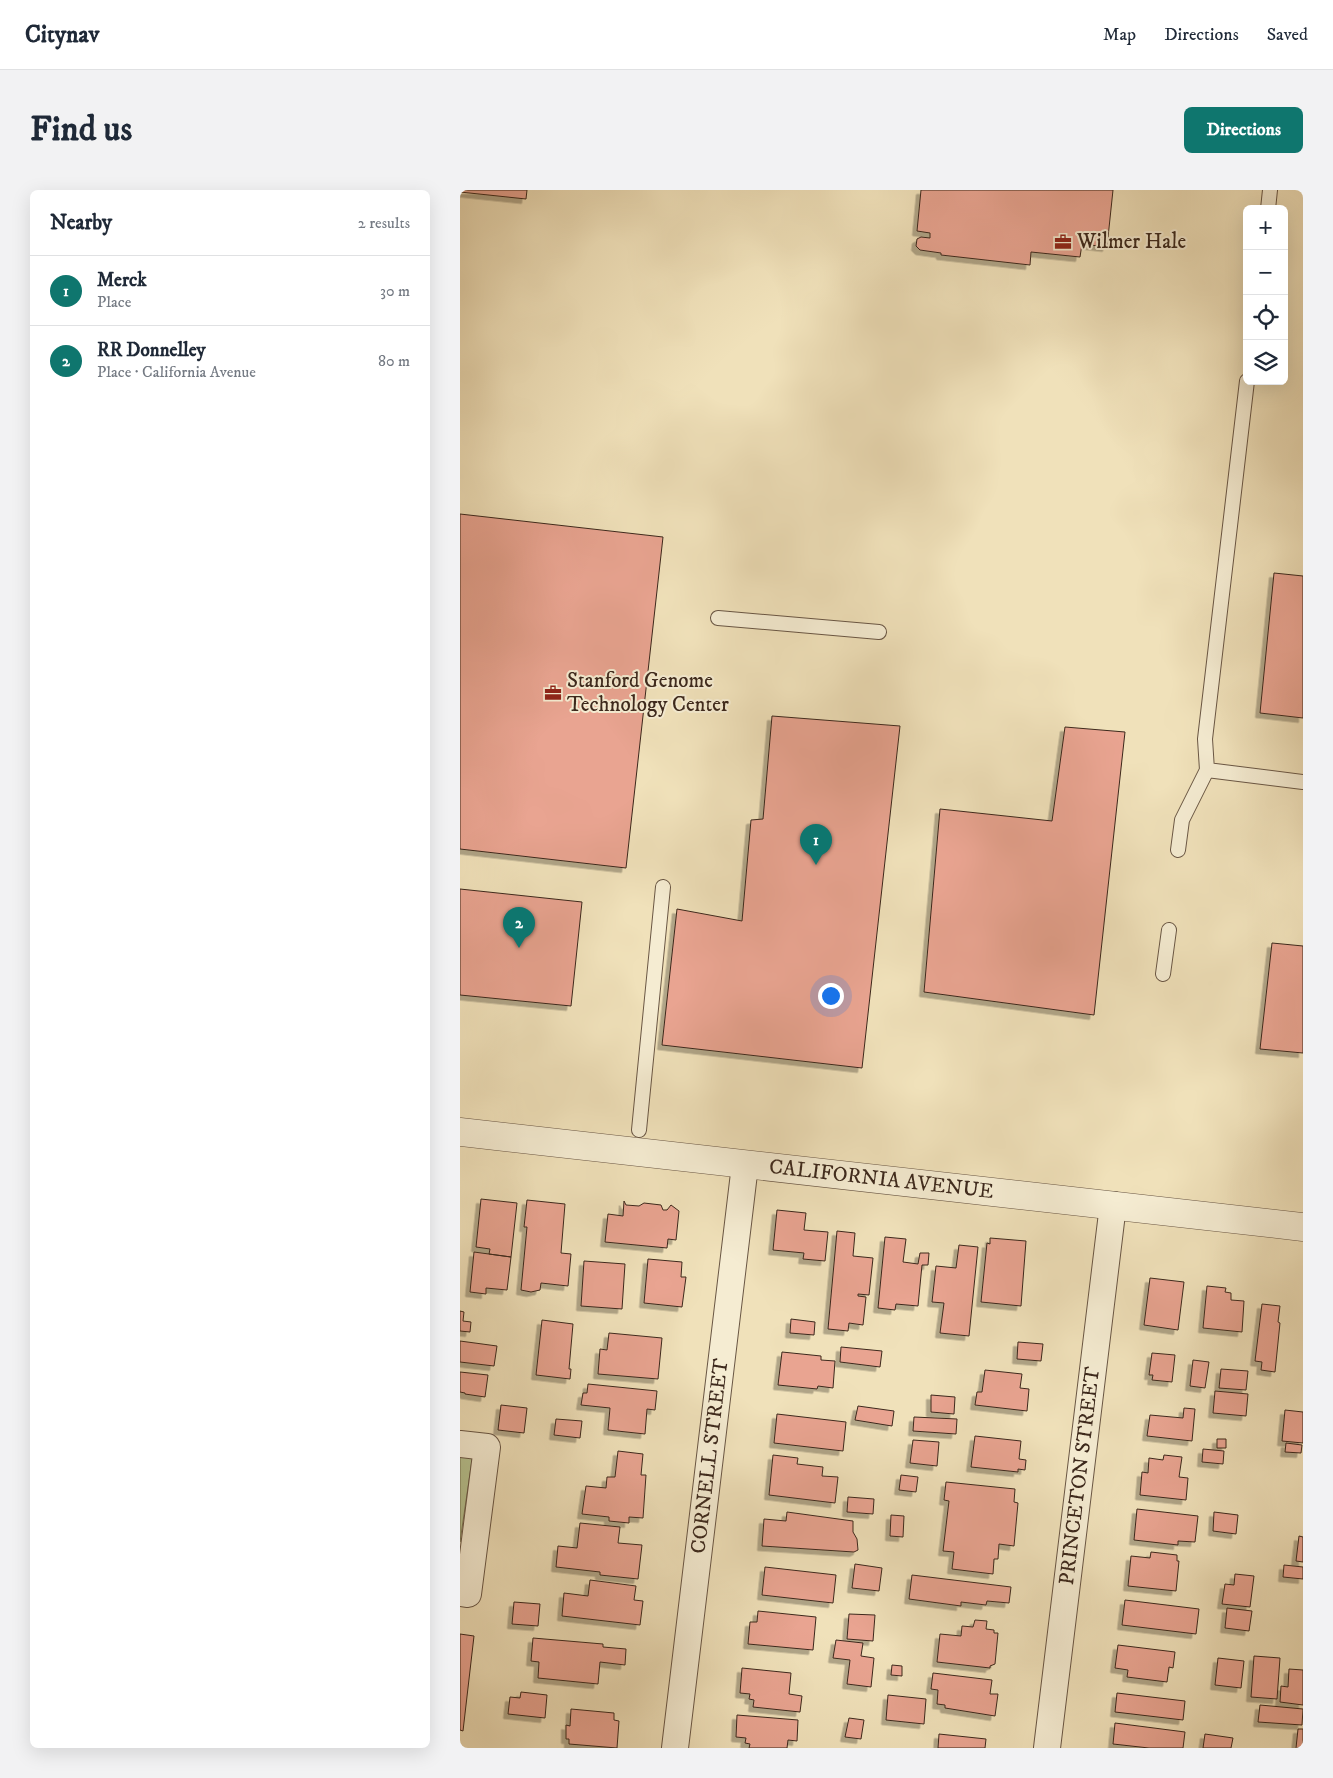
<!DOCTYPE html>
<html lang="en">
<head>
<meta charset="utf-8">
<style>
  body { margin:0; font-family:"IM FELL DW Pica",serif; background:#f2f2f3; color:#1f2937 }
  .controls { position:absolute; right:15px; top:15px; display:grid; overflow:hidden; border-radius:8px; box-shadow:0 5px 20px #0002 }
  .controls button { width:45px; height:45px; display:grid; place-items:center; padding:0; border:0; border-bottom:1px solid #e0e1e3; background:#fff; color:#1f2937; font:25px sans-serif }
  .you { position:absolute; left:370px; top:805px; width:18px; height:18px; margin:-12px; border:4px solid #fff; border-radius:50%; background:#1a73e8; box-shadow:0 0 0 8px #1a73e833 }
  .badge { display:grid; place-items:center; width:32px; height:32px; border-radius:50%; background:#0f766e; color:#fff; font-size:16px; font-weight:700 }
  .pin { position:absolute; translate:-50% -41px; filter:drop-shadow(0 1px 2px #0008) }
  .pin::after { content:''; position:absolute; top:26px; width:18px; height:15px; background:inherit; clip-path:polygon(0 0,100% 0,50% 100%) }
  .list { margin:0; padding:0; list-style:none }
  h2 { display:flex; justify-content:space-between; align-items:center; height:65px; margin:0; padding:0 20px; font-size:21px }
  h2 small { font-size:16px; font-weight:400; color:#747a83 }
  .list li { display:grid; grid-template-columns:32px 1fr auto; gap:15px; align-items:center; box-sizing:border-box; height:70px; padding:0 20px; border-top:1px solid #e0e1e3 }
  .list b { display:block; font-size:19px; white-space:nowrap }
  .list p { margin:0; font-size:16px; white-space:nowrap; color:#747a83 }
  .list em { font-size:16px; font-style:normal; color:#747a83 }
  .icon { flex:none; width:28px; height:28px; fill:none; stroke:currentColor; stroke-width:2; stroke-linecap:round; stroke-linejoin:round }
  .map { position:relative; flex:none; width:843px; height:1558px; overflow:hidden; border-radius:8px }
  header { display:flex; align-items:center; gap:30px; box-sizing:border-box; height:70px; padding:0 25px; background:#fff; border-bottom:1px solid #e0e1e3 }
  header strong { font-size:24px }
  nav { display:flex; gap:28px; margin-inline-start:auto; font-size:18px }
  .intro { display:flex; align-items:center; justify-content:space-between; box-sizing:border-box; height:120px; padding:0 30px }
  h1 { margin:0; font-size:35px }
  .button { padding:12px 22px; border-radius:8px; background:#0f766e; color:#fff; font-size:18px; font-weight:700 }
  main { display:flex; gap:30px; padding:0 30px }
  aside { flex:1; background:#fff; border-radius:8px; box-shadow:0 5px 20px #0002 }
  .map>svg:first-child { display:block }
</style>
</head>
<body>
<header>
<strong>Citynav</strong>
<nav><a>Map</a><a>Directions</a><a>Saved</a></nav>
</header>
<div class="intro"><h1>Find us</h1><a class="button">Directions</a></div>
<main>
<aside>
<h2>Nearby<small>2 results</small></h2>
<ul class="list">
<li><span class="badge">1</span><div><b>Merck</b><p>Place</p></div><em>30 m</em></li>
<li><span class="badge">2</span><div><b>RR Donnelley</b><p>Place · California Avenue</p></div><em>80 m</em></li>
</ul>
</aside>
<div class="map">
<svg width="843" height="1558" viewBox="0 0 843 1558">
  <defs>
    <filter id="shadow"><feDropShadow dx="-4.5" dy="4.5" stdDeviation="0" flood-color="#0004"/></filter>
  </defs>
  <rect width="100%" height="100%" fill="#f0e1ba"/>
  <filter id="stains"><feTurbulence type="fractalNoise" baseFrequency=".004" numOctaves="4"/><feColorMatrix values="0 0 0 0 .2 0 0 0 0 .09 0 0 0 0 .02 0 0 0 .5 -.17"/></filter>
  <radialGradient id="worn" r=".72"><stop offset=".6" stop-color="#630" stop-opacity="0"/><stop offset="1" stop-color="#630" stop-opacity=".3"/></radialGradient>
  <path fill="#b7c391" stroke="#7a7656" d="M0 1261 13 1263 0 1352Z"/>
  <path fill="#e9a491" stroke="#3c281c" filter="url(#shadow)" d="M0 0H67L66 9 0 2Z
    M461 0H653L647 57 622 54 620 67 571 62 570 75 481 65V63L460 60 456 56 457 49 461 47 470 48V43L457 41Z
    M0 324 203 347 166 678 0 659Z
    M814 383 843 386V528L800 523Z
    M312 526 440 536 402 878 202 855 217 719 282 731 291 630 303 629Z
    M605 537 665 542 634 825 464 802 480 619 592 631Z
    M0 699 122 712 111 816 0 805Z
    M812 753 843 756V863L800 859Z
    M21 1009 57 1013 51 1067 29 1064 30 1059 16 1057Z
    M67 1010 105 1014 101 1063 111 1064 108 1096 81 1093 80 1100 71 1102 61 1100 67 1037H64Z
    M164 1011 166 1015 179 1016 184 1013 201 1015 203 1020H207L211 1015 219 1021 216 1050 208 1049 207 1058 145 1052 148 1024 163 1026Z
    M317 1020 346 1023 344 1040 368 1042 365 1071 343 1069 344 1063 313 1060Z
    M377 1041 395 1043 393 1066 413 1068 409 1105 398 1104V1106L406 1107 403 1135 389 1133 388 1141 368 1139Z
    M425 1047 446 1049 443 1072 458 1074 460 1063H469L468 1075H462L458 1116 436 1114 435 1120 418 1118Z
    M530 1048 566 1051 561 1116 521 1112 527 1053 530 1054Z
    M499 1055 518 1057 509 1146 480 1143 484 1113 472 1112 476 1076 496 1078Z
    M14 1062 51 1067 47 1100 26 1098V1104L10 1102Z
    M188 1069 222 1072 221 1087H226L222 1117 184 1113Z
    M124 1071 165 1074 162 1119 121 1116Z
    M690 1088 724 1092 718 1140 684 1135Z
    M747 1096 766 1098 765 1102 771 1103V1110L784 1111 782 1142 743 1138Z
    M802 1114 820 1116 818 1132 820 1133 815 1182 801 1180 802 1172 795 1171Z
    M0 1121 4 1122 3 1131 11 1132 10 1142 0 1141Z
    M331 1129 355 1132 354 1145 330 1143Z
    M82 1130 113 1134 109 1179H111L110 1189 76 1185Z
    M149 1143 202 1148 198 1189 138 1184 140 1159 147 1160Z
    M0 1151 37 1156 34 1176 0 1172Z
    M558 1152 583 1154 581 1171 557 1169Z
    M381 1157 422 1161 420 1177 380 1172Z
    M322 1162 361 1166V1170L375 1171 373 1198 358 1196 357 1199 318 1195Z
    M692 1163 715 1165 712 1192 692 1190 693 1185H689Z
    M733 1170 749 1172 745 1198 730 1196Z
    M761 1179 788 1181 786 1200 759 1198Z
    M525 1180 562 1184 560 1198 569 1199 567 1221 515 1215 517 1202H522Z
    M0 1182 28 1185 25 1207 5 1204V1203L0 1202Z
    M128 1194 197 1201 195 1220 187 1219 185 1244 148 1240 150 1218 121 1215 123 1203H127Z
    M755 1201 788 1204 786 1226 753 1223Z
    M471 1205 495 1207 494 1224 471 1222Z
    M41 1215 67 1218 64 1243 38 1240Z
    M398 1216 434 1221 432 1236 395 1230Z
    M724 1218 735 1219 732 1251 687 1246 690 1225 723 1228Z
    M825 1220 843 1222V1253L822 1251Z
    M317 1224 386 1232 383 1261 314 1253Z
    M454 1227 497 1229 496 1244 453 1241Z
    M96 1229 122 1231 120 1248 94 1245Z
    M515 1246 561 1251 559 1269 566 1270 565 1280 558 1279V1282L511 1277Z
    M757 1249H766V1258H757Z
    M453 1250 479 1252 477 1276 450 1273Z
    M826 1253 842 1255 841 1263 825 1262Z
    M743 1259 764 1261 763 1274 742 1272Z
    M158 1261 183 1264 181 1285H186L183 1328 169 1327V1333L149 1331V1327L122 1324 126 1296 146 1298 147 1287H155Z
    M313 1265 338 1268 337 1274 363 1277 362 1286 378 1287 375 1313 309 1305Z
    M704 1265 722 1267 719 1287 728 1288 726 1310 680 1305 682 1282 688 1283 689 1268 703 1270Z
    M441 1285 458 1287 456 1302 439 1300Z
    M486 1292 555 1299 554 1312 558 1313 554 1356 539 1354 538 1369H534L533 1384 492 1379 494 1362 483 1361 489 1311 484 1310Z
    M388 1307 414 1309 413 1324 387 1322Z
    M677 1319 738 1326 735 1352 718 1351V1355L674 1350Z
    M327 1322 393 1331V1342L397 1349 398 1360 394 1362 302 1356 304 1329 326 1331Z
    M754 1322 778 1325 776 1344 753 1341Z
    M431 1325 444 1326 443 1347 430 1346Z
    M120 1333 160 1337 158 1353 182 1355 178 1389 140 1385V1382L96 1377 98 1356 117 1358Z
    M839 1346 843 1347V1372L836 1371Z
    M691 1362 717 1365V1371H719L716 1401 668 1396 671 1366 690 1368Z
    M395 1374 422 1378 419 1401 392 1398Z
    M824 1375 843 1377V1389L823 1387Z
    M305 1377 376 1385 373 1413 302 1405Z
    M775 1384 794 1386 790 1417 762 1414 765 1394 774 1395Z
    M452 1385 551 1397 549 1413 527 1411 526 1415 501 1412V1416L449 1409Z
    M130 1390 176 1396 174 1410 183 1411 180 1435 102 1426 104 1403 128 1406Z
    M665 1410 739 1419 736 1444 662 1435Z
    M54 1412 80 1414 78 1436 52 1434Z
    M767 1418 792 1421 789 1441 765 1438Z
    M298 1421 356 1427 353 1460 288 1454 290 1432H297Z
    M389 1424 415 1425 413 1451 387 1449Z
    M515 1430 527 1431 526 1439 534 1440V1443H538L535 1474 530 1476V1478L477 1472 480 1444 501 1446 502 1436 513 1437Z
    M0 1444 14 1446 3 1541 0 1540Z
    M73 1448 143 1454V1457L166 1459 165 1475 140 1472 138 1494 78 1488 79 1472 71 1471Z
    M376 1450 403 1453 401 1466 414 1468 411 1497 387 1494 390 1470 373 1468Z
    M658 1455 715 1462 713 1478 709 1477 707 1492 667 1487 668 1480 655 1478Z
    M794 1466 820 1468 817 1509 791 1507Z
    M758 1468 784 1471 781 1498 755 1495Z
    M432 1475 442 1476V1486L431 1485Z
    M282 1478 331 1483 329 1504 342 1506 340 1522 293 1517 294 1510 289 1509 290 1504 280 1503Z
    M829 1479 843 1480V1515L820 1512 821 1496 828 1497Z
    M473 1483 532 1490 530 1504H538L535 1526 485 1518V1515L477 1514 478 1500 471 1499Z
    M61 1502 87 1505 85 1528 48 1524 50 1507 60 1508Z
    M657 1503 725 1511 723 1530 655 1522Z
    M428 1505 466 1509 464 1534 426 1530Z
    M800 1515 843 1519 842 1535 798 1532Z
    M111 1519 154 1523V1530L159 1531 157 1558 109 1554V1549H106V1535L110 1536Z
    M277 1525 338 1530 337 1551 328 1550 327 1558H289L290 1554 285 1553 286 1548 276 1547Z
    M389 1528 404 1530 401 1549 385 1547Z
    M655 1533 725 1542 723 1558H689L653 1554Z
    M838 1539H843V1558H836Z
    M479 1544 526 1549 525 1558H478Z
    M745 1544 773 1548 771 1558H743Z"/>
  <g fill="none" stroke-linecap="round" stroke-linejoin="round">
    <g stroke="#695644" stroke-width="16">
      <path id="service" d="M808 19 810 0
        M258 428 419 442
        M747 580 843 592
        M718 660 722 630 747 580 745 549 787 191
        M703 784 709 740
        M179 940 203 697"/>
    </g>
    <g stroke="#695644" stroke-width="28">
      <g id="minor">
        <path d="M0 1254 27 1257 8 1404 0 1403"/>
        <path id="s1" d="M215 1558 285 975"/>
        <path id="s2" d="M587 1558 653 1015"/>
      </g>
    </g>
    <g stroke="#695644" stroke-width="29">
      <g id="tertiary">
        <path id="s3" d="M0 942 843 1037"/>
      </g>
    </g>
    <use href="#service" stroke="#f5ecd2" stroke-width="14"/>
    <use href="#minor" stroke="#f5ecd2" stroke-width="26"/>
    <use href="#tertiary" stroke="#f5ecd2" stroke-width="28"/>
  </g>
  <defs>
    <g id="office-bare" transform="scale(1.35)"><path d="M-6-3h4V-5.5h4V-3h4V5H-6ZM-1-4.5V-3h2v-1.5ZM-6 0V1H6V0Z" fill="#8f2418" stroke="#f5ecd2" stroke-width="2.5" paint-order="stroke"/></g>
  </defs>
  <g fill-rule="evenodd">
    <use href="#office-bare" x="603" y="52"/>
    <use href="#office-bare" x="93" y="503"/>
  </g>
  <g text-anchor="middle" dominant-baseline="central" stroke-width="4" stroke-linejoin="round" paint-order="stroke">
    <g font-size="21" fill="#3c281c" stroke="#f5ecd2" text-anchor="start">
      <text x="617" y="52">Wilmer Hale</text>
      <text x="107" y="491">Stanford Genome<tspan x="107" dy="24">Technology Center</tspan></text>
    </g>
    <g font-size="21" fill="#3c281c" stroke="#f5ecd2">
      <text stroke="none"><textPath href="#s3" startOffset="424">CALIFORNIA AVENUE</textPath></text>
      <text stroke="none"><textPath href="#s1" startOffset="294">CORNELL STREET</textPath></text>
      <text stroke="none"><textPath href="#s2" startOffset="274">PRINCETON STREET</textPath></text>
    </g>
  </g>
  <rect width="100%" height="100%" filter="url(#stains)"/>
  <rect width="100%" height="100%" fill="url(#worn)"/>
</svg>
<div class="controls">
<button>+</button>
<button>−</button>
<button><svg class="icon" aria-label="locate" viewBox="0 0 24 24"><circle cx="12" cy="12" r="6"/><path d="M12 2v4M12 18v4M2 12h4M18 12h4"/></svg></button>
<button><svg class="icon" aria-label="layers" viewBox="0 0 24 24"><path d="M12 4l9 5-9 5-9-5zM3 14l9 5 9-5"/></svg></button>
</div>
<div class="you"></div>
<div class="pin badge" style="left:356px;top:675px">1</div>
<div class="pin badge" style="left:59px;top:758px">2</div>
</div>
</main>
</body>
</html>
